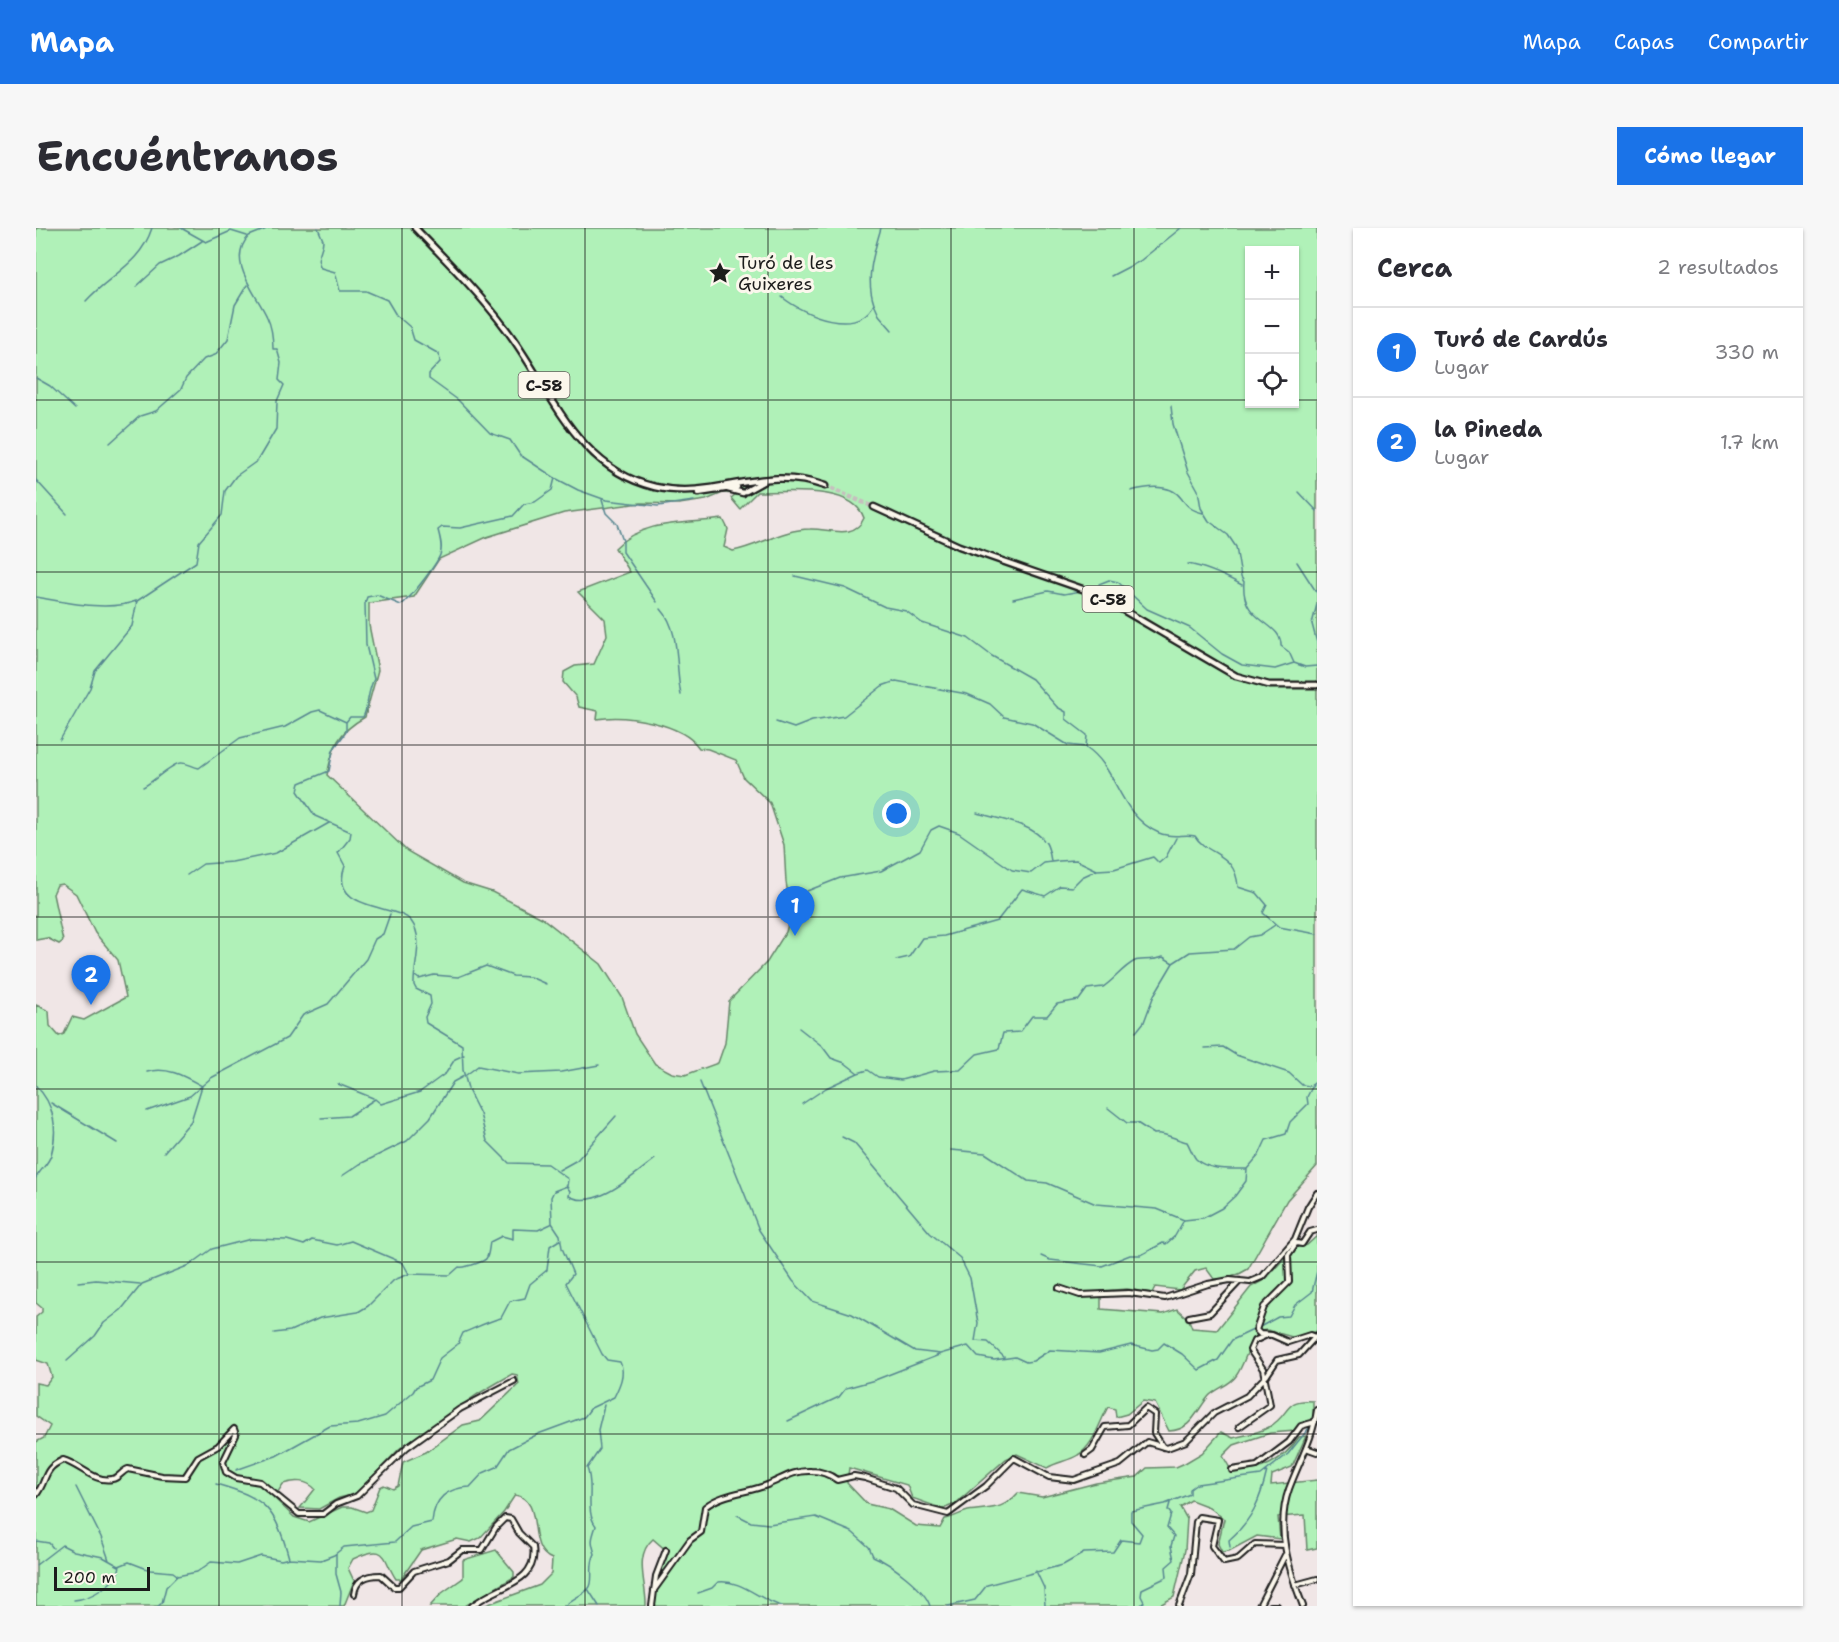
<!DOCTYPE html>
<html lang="es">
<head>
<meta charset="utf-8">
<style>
  body { margin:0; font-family:"Shantell Sans",sans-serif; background:#f7f7f7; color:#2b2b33 }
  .controls { position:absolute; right:18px; top:18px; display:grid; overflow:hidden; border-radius:0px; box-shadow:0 2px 4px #0004 }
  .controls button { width:54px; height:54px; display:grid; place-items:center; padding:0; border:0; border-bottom:2px solid #e1e1e2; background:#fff; color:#2b2b33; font:30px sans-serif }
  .scale { position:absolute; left:18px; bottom:15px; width:96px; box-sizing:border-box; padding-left:6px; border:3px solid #1c1c1c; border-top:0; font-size:16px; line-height:21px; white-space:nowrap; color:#1c1c1c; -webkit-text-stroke:4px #fbf7ec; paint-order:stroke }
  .you { position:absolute; left:861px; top:586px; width:21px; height:21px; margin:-15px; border:4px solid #fff; border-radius:50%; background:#1a73e8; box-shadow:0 0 0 9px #1a73e833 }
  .badge { display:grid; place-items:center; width:39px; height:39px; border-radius:50%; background:#1a73e8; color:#fff; font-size:20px; font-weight:700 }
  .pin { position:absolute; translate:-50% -50px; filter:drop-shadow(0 2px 3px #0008) }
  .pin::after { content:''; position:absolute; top:32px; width:21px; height:18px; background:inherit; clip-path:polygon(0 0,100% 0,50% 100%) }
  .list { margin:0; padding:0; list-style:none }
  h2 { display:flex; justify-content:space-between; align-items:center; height:78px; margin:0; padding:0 24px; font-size:26px }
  h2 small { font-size:20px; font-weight:400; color:#7c7c81 }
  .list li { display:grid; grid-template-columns:39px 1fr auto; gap:18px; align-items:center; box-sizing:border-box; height:90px; padding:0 24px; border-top:2px solid #e1e1e2 }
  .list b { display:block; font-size:22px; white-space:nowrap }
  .list p { margin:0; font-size:20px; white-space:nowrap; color:#7c7c81 }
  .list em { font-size:20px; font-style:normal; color:#7c7c81 }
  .icon { flex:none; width:33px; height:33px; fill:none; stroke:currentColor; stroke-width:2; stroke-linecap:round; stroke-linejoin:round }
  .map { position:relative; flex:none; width:1281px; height:1378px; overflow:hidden; border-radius:0px }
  header { display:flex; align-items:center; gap:36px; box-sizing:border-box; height:84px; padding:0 30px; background:#1a73e8; color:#fff }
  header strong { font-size:28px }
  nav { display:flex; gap:33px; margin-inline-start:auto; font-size:21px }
  .intro { display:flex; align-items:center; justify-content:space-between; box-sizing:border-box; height:144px; padding:0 36px }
  h1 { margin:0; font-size:42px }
  .button { padding:15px 27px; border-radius:0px; background:#1a73e8; color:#fff; font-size:21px; font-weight:700 }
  main { display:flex; gap:36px; padding:0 36px }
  aside { flex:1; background:#fff; border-radius:0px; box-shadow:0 2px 4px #0004 }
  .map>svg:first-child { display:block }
</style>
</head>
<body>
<header>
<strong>Mapa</strong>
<nav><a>Mapa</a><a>Capas</a><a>Compartir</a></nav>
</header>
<div class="intro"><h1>Encuéntranos</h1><a class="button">Cómo llegar</a></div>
<main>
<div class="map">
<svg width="1281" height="1378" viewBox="0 0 1281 1378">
  <rect width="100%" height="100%" fill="#f0e6e6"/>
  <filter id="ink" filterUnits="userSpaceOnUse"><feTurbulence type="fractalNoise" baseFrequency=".0167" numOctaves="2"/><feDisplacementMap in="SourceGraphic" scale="12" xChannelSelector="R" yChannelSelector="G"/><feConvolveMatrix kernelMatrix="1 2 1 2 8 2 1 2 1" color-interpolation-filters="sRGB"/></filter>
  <g filter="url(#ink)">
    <path fill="#b0f1b8" stroke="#66866a" stroke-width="1.5" fill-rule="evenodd" d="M0 0H1281V938L1251 972 1212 1041C1201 1048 1191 1052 1178 1051L1170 1040 1159 1043 1144 1062 1119 1059 1116 1065 1091 1061 1065 1063V1081L1127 1086 1141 1081 1153 1092 1156 1100 1181 1102 1215 1059 1230 1051 1257 1020 1271 1017 1281 1008V1103L1260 1110 1231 1102 1224 1103C1211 1117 1210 1134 1200 1148 1194 1157 1181 1160 1173 1168 1160 1183 1156 1202 1133 1203L1119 1175 1107 1173 1091 1186 1080 1189 1079 1181 1072 1179C1063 1195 1058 1217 1042 1227 1033 1233 1020 1234 1011 1240L981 1226 970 1231 919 1276 907 1281 876 1270 871 1257 813 1240 811 1255 831 1276 853 1281 880 1298 904 1300 909 1291C918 1290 923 1285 932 1283 953 1279 965 1284 982 1265L1006 1269 1060 1255 1101 1249 1111 1240 1140 1239 1149 1235 1166 1225 1185 1204 1197 1210C1209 1207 1223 1205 1233 1199 1255 1187 1247 1170 1277 1173V1192L1262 1198 1259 1203 1234 1205 1198 1217 1187 1228 1195 1242C1222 1247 1248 1232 1263 1209L1270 1208 1256 1239 1236 1247 1235 1257 1281 1252V1320L1271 1322 1269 1287 1242 1289 1244 1311 1221 1308 1193 1323 1186 1324 1182 1316 1188 1291 1173 1279 1155 1272 1144 1279 1151 1291 1149 1322 1138 1369 1122 1378H618L624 1345 632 1324 617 1311C597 1328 611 1357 610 1378H447L504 1357 515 1346 516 1331C488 1320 510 1272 479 1267L468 1284 444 1310 435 1314 421 1311 385 1322 365 1351H360C346 1330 352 1314 317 1331L312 1340 318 1353 308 1378H0V1214L8 1210 14 1198 0 1188V1155L10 1157 16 1149 12 1136 0 1132V1089L6 1084V1080L0 1075V777L13 783 14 798 23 808 28 806 36 789 48 792 90 769 82 732 59 705 40 666 26 656 21 657 17 666 27 713 23 716 11 710 0 712ZM1214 22H1258V176H1214ZM721 264C750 264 817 257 828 290 818 313 792 300 774 301 747 301 723 318 697 323L688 319 692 301 687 291C651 296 607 291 579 320L594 344 542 364 569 391 571 407 558 436 539 438 528 444 527 454 540 469 543 479 562 483 561 491C589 486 646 495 663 520L672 521 700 532 708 550 734 575 748 617 750 654 755 685 750 704 731 734 693 773 689 815 682 835 649 847 636 845 619 836 599 806 586 769 565 736 506 690 456 664 427 655 371 623 291 547C297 518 302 504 329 489L342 442 333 397V375L378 369 403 331 451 309 528 285 605 275 643 276 670 272 687 265 700 266 695 270 704 281ZM476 1146 481 1147 483 1156 444 1193 427 1197 390 1224 367 1234 362 1258 357 1261 348 1257 344 1259 335 1282 330 1284 316 1279H306L273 1294 258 1289 238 1270 247 1256C258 1252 271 1252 279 1261L264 1280 283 1281 303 1270 320 1266 363 1221 442 1166Z
      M460 1322 478 1344V1349L429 1378H394L406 1365 427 1350V1332Z"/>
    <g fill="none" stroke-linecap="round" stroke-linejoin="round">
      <path stroke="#578690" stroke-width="1.5" d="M145 0 170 14 195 3 211 8
        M1075 48 1104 33 1145 0
        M100 59 124 37 143 28 166 13
        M746 69C768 87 821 109 838 76 829 50 838 24 845 0
        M50 73C74 46 104 37 116 0
        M838 76 843 87 856 102
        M0 150 14 158 39 181
        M1135 178 1137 196 1152 244 1162 262 1165 280 1173 293 1192 307 1200 319 1205 349 1208 354C1204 395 1246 393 1245 418L1253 424 1258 435
        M74 215 104 188 120 183 145 161 150 150 168 131 179 127 192 111 199 77 211 57
        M519 250 542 262 570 272 622 278 658 273
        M0 252 31 286
        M1095 263C1110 259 1134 255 1145 270 1152 279 1155 282 1167 285
        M1263 264 1281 283
        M566 272 570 285 581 296 587 313V324L621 374
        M1261 334 1281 365
        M1152 336C1169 339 1191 349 1206 357
        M759 348 809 360 849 379 870 383 886 395 932 410 956 428 996 451 1021 479 1030 484V491L1051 507 1050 519C1083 541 1081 586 1123 605 1138 611 1148 605 1159 608 1171 628 1200 624 1202 659L1221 665 1231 677 1227 685 1243 699 1281 706
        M1063 356 1073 352 1082 354 1111 381 1154 400 1186 426 1206 437 1239 441 1258 435 1269 439 1281 438
        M0 369C29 374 72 384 100 373
        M977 371 1012 363 1028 366 1045 363
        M1281 376 1276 396 1281 415
        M625 381C645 403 639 440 645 467
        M740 494 758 500 776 493 808 488 846 458 860 453 931 466 954 476 968 489 996 495 1032 517 1050 519
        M24 512 54 460 59 443 96 398 101 373 160 334 163 314 186 287 189 263 200 248 221 233 240 201 241 173 248 157 243 152 245 135 241 121H237C237 110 236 99 231 89 221 66 189 33 213 8L233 0
        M107 559C117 554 135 536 144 535 151 534 156 539 163 540L204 510 249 499 276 484 284 482 310 494
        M941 585C961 591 997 595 1010 615 1013 620 1014 627 1015 633
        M151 647 167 636 196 634 240 625 293 595
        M771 663 804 650 845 643 884 622 895 602 903 598 923 605 976 642 995 645 1008 635 1023 633 1040 632 1061 642 1078 641 1117 629 1123 635 1130 629 1140 610
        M860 732 873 729 886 710 908 708 961 693 986 661 1009 668 1024 658 1036 659 1046 649 1061 642
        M379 748 383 751 398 747 422 749 450 738 477 748 494 749 510 756
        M763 800 786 818 795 830 809 835 822 845 832 842 842 849 865 852 898 843 924 842 941 826 963 821 967 805 984 804 996 788H1011L1021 776 1043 772 1051 761 1067 759C1078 752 1087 739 1099 733 1103 731 1119 733 1127 729L1137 735 1154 724 1198 721 1213 709 1224 707 1239 697
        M1100 804 1108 794 1118 767 1137 735
        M1169 820 1187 819 1200 827 1253 845 1266 857 1274 858 1281 853
        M111 844C131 838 148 848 166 858L155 893 128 924
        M430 847 442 838 482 846 525 844 563 837
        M664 854 723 1002 757 1053 776 1073 816 1086 879 1123 904 1126 932 1118 942 1129 958 1132 979 1129 990 1134 997 1133 1014 1122 1063 1125 1095 1117 1116 1122 1122 1121 1128 1115 1146 1126 1163 1142 1182 1132 1196 1112 1217 1102
        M302 856 337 870
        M0 858C19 876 22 903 15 927 13 935 4 942 0 950
        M15 875 81 915
        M766 876 790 860 822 845
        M1072 880 1091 895H1101L1118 906C1129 904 1140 912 1151 914 1154 919 1156 926 1160 931 1172 943 1195 941 1211 941
        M111 883 154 868 175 850 251 810 267 787 292 776 330 731 339 711 347 706 354 686
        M285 890 313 888 339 871 345 876 384 864 410 845 419 831 428 827
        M806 909 818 915 894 1005 924 1030 934 1050 942 1095 939 1113 952 1114 968 1129
        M915 922 949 925 992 953 1011 955 1060 976 1121 981 1148 992
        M523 942 541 932 580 888
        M306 948 324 936 371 913 394 890 417 854 428 848
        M531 959 534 963 533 968C559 983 598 947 619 931
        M1005 1028 1014 1032 1066 1038 1094 1027H1105L1127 1015 1130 1016 1139 1008 1148 992 1167 990 1186 980 1199 968 1210 953 1211 941 1223 927 1230 912 1250 906 1254 894 1272 876 1271 869 1277 857
        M42 1054 60 1052 104 1056
        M1222 1100 1242 1089 1253 1088 1259 1077 1276 1064 1281 1043
        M238 1105 254 1103 284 1090 322 1084 332 1078 358 1052 373 1046
        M31 1133 59 1108 68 1095 85 1082 106 1056 154 1037 176 1021 215 1011 251 1012 268 1017 276 1012 301 1017 315 1013 367 1035 373 1046 414 1047 423 1039C429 1040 430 1038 436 1037 454 1031 451 1032 454 1014L466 1008 477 1011V1001L502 1002 515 996
        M752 1193 803 1169 810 1160 839 1152 903 1127
        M200 1242 240 1228 294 1198 322 1196 349 1188 377 1164 380 1159 394 1152 404 1130 422 1116 427 1105C440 1100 450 1094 465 1090L474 1073 489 1070 494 1056 511 1042 514 1018 525 1011
        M180 1256C229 1270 239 1279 253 1330
        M40 1259 65 1309 73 1332
        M701 1287 715 1294 733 1296 780 1289 816 1304 833 1319 837 1328C854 1335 889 1361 894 1378
        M0 1313 13 1315 17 1320
        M1194 1319 1193 1312C1216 1292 1224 1273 1231 1243
        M300 1326V1346L305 1364 304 1378
        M0 1337 26 1317 38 1323 67 1329 83 1338 93 1334 114 1342 137 1344 141 1347
        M1000 1343 1008 1360 1009 1378
        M141 1348 161 1344 175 1334 201 1336 225 1328 245 1332 253 1330 285 1332 298 1327 308 1319 359 1314 375 1299 396 1294C398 1270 411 1260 434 1259L447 1245 461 1239 473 1221 502 1206 548 1189 555 1180 578 1169C583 1159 590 1145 584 1134L571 1132 566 1126 530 1055 537 1046 526 1020 524 1007 516 995 515 969 518 963 531 958 532 951 511 936 473 935 451 913 444 886 433 864 427 842 426 817 390 795 389 789 395 776 394 768 380 761 378 757C377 737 389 711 375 693 362 676 292 684 309 638L302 625 314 610 315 604 279 588 262 563 264 555 293 543 297 522 310 504V494L314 489H327C333 477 331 464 338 451L330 417 329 375 331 369 341 367 365 377C374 371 400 337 404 327 407 319 404 310 402 302L406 299 424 300 477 288 488 276 499 274 516 262 519 250 484 227 474 212 454 205 422 172 393 151V146L404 134 403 126 378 112 374 99 360 87 351 72 330 63H304L299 44 285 40C278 28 287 24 287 12L282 0
        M552 1361 563 1378
        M662 1365 676 1360 682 1354C706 1351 724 1373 746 1378
        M38 1372C54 1371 82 1355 84 1338
        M122 1378 126 1375 130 1359 141 1348
        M529 1378C536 1370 548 1367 553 1360 559 1354 552 1338 559 1326 555 1312 555 1313 560 1298 548 1282 559 1259 551 1240L564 1221 562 1202 568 1177
        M912 1378 939 1372 951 1357 1027 1337 1048 1325 1077 1324 1085 1312 1103 1314 1106 1306 1095 1293V1283L1129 1276 1154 1266V1261L1161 1256 1225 1247 1252 1226 1273 1200
        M1104 1378 1108 1374 1105 1368 1106 1361 1131 1349 1130 1339 1138 1332 1135 1318 1138 1308 1131 1300 1135 1286 1132 1282 1134 1275"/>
      <path stroke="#c6bebe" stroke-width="4.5" stroke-dasharray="4.5 2" stroke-linecap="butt" d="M789 258 838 279"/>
      <g stroke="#1c1c1c" stroke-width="8">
        <path id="minor" d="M1259 1011 1272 979 1281 965
          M1260 1015 1252 1027 1253 1054 1228 1079 1220 1102 1224 1106 1236 1107 1252 1114 1274 1107 1279 1109
          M1260 1015 1266 1016 1274 1004 1281 1002
          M1023 1060 1044 1067 1093 1065 1129 1070 1172 1056 1194 1052 1214 1054 1226 1049 1259 1011
          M1153 1089 1174 1085 1204 1053
          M1203 1199 1234 1177 1227 1141 1214 1122 1218 1113 1231 1107
          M1270 1220 1281 1224
          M1049 1227 1056 1222 1069 1199 1092 1197 1110 1180 1119 1186 1118 1205 1127 1219
          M1196 1242 1221 1238 1253 1214 1265 1198 1279 1194
          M0 1267C12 1252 6 1241 27 1232 43 1236 59 1255 76 1251 83 1250 86 1243 92 1241L126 1248 149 1249 162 1229 182 1218 198 1201 200 1207 187 1234 190 1244 200 1250 224 1254 263 1286H287L300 1276 321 1268 371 1219 424 1181 478 1153
          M1259 1357 1281 1351
          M618 1362 654 1312 665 1304 669 1279C686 1265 711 1265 731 1257 746 1251 758 1242 775 1243 785 1243 793 1246 801 1252L818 1248 829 1250 860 1260 877 1277 912 1286 950 1258 978 1230 1013 1249 1038 1252 1084 1236 1111 1214 1131 1220 1150 1213 1178 1185 1211 1168 1231 1147 1241 1132 1263 1127 1281 1107
          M318 1366C320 1351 331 1347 345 1347L358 1359H363L378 1343 413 1332 426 1322H446L460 1299 469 1290 475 1291 483 1305 497 1319C503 1356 459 1358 436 1378
          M616 1378 620 1348 630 1322
          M1143 1378 1155 1346 1160 1294 1163 1289 1182 1292 1176 1318 1188 1334 1202 1331 1219 1316 1249 1317
          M1223 1378 1249 1327
          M1234 1378H1241
          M1267 1378C1253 1342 1239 1300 1253 1261 1263 1234 1277 1210 1281 1182"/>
      </g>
      <g stroke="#1c1c1c" stroke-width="9">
        <path id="major" d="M379 0C411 33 443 65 470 101 514 159 540 241 619 259 681 273 725 235 789 258
          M692 261 707 265
          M710 263 728 253
          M662 265 701 259
          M838 279 923 318 1058 365 1200 448 1233 457H1281"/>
      </g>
      <use href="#minor" stroke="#fbf7ec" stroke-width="4"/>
      <use href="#major" stroke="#fbf7ec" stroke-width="4.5"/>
    </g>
  </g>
  <path fill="none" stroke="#1c1c1c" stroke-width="1.5" stroke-opacity="0.55" d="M183 0V1378M366 0V1378M549 0V1378M732 0V1378M915 0V1378M1098 0V1378M0 172H1214M1258 172H1281M0 344H1281M0 517H1281M0 689H1281M0 861H1281M0 1034H1281M0 1206H1281"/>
  <defs>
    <g id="sight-bare" transform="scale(1.8)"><path d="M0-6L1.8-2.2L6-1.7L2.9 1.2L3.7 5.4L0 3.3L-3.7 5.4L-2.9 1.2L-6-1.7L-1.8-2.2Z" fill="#1c1c1c" stroke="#fbf7ec" stroke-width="2.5" paint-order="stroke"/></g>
  </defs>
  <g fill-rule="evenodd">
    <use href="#sight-bare" x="684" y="45"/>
  </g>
  <g text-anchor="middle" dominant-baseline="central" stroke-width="6" stroke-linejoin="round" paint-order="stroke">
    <g fill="#fbf7ec" stroke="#5f5e5a" stroke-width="1.5">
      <rect x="482.5" y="144" width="51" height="26" rx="4.5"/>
      <rect x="1046.5" y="358" width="51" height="26" rx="4.5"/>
    </g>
    <g font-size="16" font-weight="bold" fill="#1c1c1c">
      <text x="508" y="157">C-58</text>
      <text x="1072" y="371">C-58</text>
    </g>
    <g font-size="18" fill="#1c1c1c" stroke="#fbf7ec" text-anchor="start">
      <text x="702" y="35">Turó de les<tspan x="702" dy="21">Guixeres</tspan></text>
    </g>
  </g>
</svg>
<div class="controls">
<button>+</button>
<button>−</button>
<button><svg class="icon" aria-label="locate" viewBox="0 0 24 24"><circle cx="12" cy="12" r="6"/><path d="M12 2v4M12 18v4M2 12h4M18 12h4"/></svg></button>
</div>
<div class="scale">200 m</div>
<div class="you"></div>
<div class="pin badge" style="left:759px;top:708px">1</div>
<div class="pin badge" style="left:55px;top:777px">2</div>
</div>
<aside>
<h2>Cerca<small>2 resultados</small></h2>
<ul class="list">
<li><span class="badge">1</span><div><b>Turó de Cardús</b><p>Lugar</p></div><em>330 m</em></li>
<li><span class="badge">2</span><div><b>la Pineda</b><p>Lugar</p></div><em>1.7 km</em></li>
</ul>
</aside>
</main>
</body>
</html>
